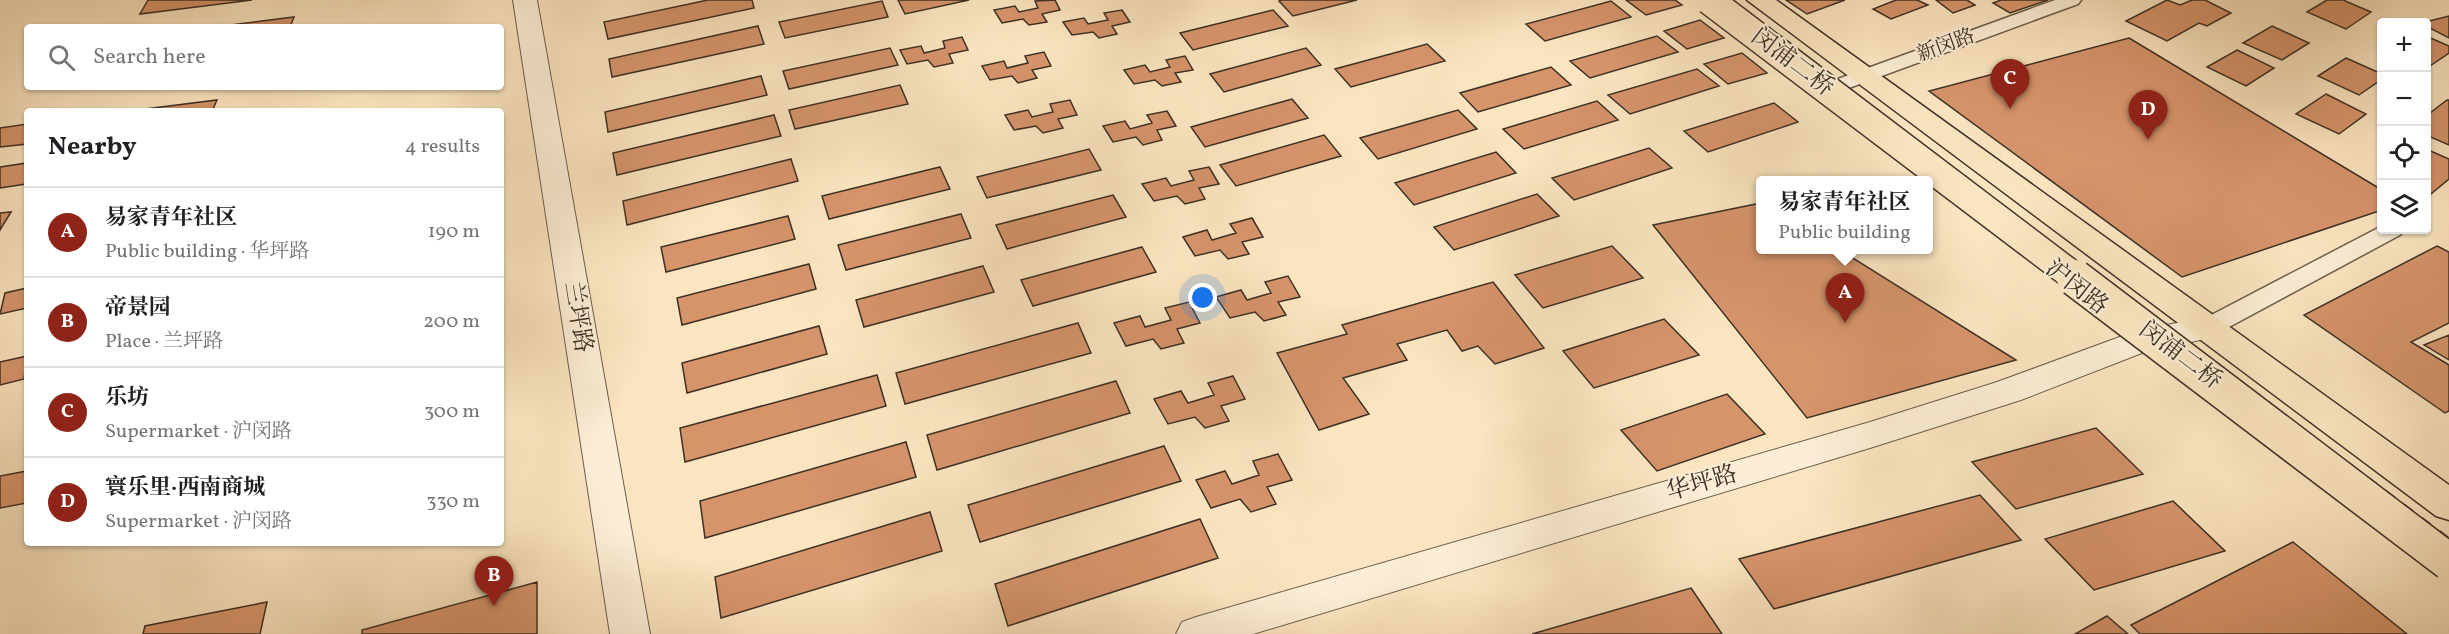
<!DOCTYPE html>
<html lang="en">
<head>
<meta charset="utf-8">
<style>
  body { margin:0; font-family:Vollkorn,"Noto Serif SC",serif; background:#f6f6f6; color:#202124 }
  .controls { position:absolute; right:18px; top:18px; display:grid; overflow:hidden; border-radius:6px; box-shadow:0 2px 4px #0004 }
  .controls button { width:54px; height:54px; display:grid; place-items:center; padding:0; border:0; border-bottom:2px solid #e0e0e0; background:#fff; color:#202124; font:30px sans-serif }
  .you { position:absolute; left:1203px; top:298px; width:21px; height:21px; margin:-15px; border:4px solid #fff; border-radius:50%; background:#1a73e8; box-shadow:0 0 0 9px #1a73e833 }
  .badge { display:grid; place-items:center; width:39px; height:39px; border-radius:50%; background:#8f2418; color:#fff; font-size:20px; font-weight:700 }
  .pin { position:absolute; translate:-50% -50px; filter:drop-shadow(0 2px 3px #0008) }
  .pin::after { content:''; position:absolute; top:32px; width:21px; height:18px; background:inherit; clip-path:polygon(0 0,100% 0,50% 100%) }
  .popup { position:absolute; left:1756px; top:176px; width:177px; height:78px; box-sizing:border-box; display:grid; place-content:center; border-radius:6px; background:#fff; filter:drop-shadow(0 2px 4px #0005); font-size:20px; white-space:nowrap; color:#757577 }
  .popup b { font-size:22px; color:#202124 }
  .popup::after { content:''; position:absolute; left:50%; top:100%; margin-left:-12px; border:12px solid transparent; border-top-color:#fff }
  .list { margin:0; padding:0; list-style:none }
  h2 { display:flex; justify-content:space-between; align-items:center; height:78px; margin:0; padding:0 24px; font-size:26px }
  h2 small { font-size:20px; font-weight:400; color:#757577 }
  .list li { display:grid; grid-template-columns:39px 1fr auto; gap:18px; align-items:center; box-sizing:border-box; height:90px; padding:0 24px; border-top:2px solid #e0e0e0 }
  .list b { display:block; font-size:22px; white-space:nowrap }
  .list p { margin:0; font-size:20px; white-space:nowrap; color:#757577 }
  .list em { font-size:20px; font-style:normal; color:#757577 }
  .icon { flex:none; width:33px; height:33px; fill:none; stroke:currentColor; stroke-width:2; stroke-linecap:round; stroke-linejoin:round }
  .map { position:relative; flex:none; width:2449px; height:634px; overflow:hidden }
  .search { position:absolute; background:#fff; box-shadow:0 2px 4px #0004; left:24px; top:24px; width:480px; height:66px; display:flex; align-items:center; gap:15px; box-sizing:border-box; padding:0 21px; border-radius:6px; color:#757577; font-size:22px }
  .panel { position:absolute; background:#fff; box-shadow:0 2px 4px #0004; left:24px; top:108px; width:480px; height:438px; border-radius:6px }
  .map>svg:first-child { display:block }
</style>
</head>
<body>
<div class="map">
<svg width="2449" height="634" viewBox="0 0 2449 634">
  <rect width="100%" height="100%" fill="#fbe5c0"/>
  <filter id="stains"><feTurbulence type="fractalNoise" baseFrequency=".00333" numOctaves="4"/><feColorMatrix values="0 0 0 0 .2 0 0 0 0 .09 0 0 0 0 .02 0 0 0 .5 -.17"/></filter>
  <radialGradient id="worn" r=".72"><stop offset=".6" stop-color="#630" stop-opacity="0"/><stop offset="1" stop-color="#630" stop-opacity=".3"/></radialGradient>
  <path fill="#d6946b" stroke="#3c3025" stroke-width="1.5" d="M148 0H252L140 14Z
    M708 0H752L754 8 608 39 604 22Z
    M898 0H969L905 14Z
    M1055 0 1060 10 1042 14 1047 22 1029 25 1023 19 1002 23 994 10 1015 6 1019 12 1038 8 1035 1Z
    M1357 0 1293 16 1279 1 1282 0Z
    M1626 0H1675L1682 5 1646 15Z
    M1786 0H1845L1807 14Z
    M1896 0H1917L1928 5 1891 19 1873 9Z
    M1936 0H1967L1975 5 1953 13Z
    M2001 0H2048L2010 13 1993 3Z
    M2167 0 2180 5 2192 0H2205L2231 13 2207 26 2199 23 2167 41 2126 21Z
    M2327 0H2343L2371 12 2346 29 2307 12Z
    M882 1 888 17 785 38 779 22Z
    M1611 1 1631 17 1545 41 1526 24Z
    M1122 10 1130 22 1112 26 1117 34 1099 38 1093 32 1072 35 1063 22 1084 18 1088 24 1108 20 1104 13Z
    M1273 10 1288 26 1193 50 1180 33Z
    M2449 16V38L2426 26 2425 22Z
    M294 17 290 27H215Z
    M1700 20 1724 38 1687 49 1664 31Z
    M758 26 764 44 612 77 609 59Z
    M2272 26 2309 43 2282 60 2243 43Z
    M1657 36 1678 52 1590 78 1570 61Z
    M2426 36 2449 46V53L2430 66 2426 64Z
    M962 37 968 50 949 54 953 63 934 67 928 60 907 64 900 50 921 46 924 53 945 48 943 41Z
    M2129 38 2382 190V210L2182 277 1929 91Z
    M1427 44 1445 61 1351 87 1335 69Z
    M890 48 898 65 789 89 783 71Z
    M1306 48 1321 65 1224 92 1210 74Z
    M2237 50 2274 68 2246 86 2207 67Z
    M1044 52 1051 66 1032 70 1037 78 1018 83 1012 76 990 80 982 66 1004 61 1007 68 1028 63 1025 56Z
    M1742 53 1767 73 1728 84 1704 64Z
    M1185 56 1193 70 1175 73 1181 82 1162 86 1155 80 1134 84 1124 70 1145 65 1150 72 1170 67 1166 60Z
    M2346 58 2382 74V79L2359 95 2318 76Z
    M1551 67 1571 85 1478 112 1460 93Z
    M1697 69 1719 86 1630 114 1608 95Z
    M761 76 767 95 608 132 605 112Z
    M900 85 908 104 795 129 789 110Z
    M2326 94 2366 114 2339 134 2296 114Z
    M1292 99 1308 118 1205 147 1191 127Z
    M217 100 212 111H129Z
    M1070 100 1077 115 1058 119 1063 128 1043 133 1036 126 1014 130 1005 115 1028 110 1032 117 1053 112 1050 104Z
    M2447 100H2449V145L2426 135V116Z
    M1597 101 1618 120 1524 149 1503 129Z
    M1774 103 1798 122 1708 152 1684 131Z
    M1458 110 1477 129 1378 159 1360 138Z
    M1167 111 1176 126 1157 130 1162 140 1143 145 1136 137 1113 142 1103 126 1125 121 1130 129 1152 123 1147 115Z
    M774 115 781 136 617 175 613 153Z
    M27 124V144L0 147V128Z
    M1324 135 1341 156 1236 186 1220 165Z
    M1649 148 1672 168 1574 200 1552 178Z
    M1089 149 1101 170 987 198 977 177Z
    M2426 149 2449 159V179L2426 198Z
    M1496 152 1516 173 1414 205 1395 183Z
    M791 159 798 181 627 225 623 201Z
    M27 163 26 184 0 188V167Z
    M940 167 950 189 829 219 822 196Z
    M1209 167 1219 184 1199 188 1205 199 1185 204 1177 196 1154 201 1142 184 1166 178 1171 186 1194 180 1189 171Z
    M1537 194 1559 216 1454 250 1434 227Z
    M1113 195 1126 217 1007 249 996 225Z
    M1761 203V250H1840L2016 360 1807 418 1653 225Z
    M11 212 0 230V213Z
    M961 214 971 238 846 270 838 245Z
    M788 216 795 239 666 272 661 247Z
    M1252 218 1263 237 1242 242 1249 254 1228 259 1220 250 1195 256 1183 237 1207 230 1212 240 1236 233 1230 224Z
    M1612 246 1643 278 1543 308 1515 275Z
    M2437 246 2449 252V323L2411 342 2449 365V411L2445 413 2304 315Z
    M1142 247 1156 272 1033 306 1021 280Z
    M809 264 816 289 682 325 677 298Z
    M983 266 994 292 864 327 856 300Z
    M1288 276 1300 297 1278 302 1286 315 1264 321 1255 312 1230 318 1216 297 1241 290 1247 300 1271 293 1265 282Z
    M1493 282 1544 348 1495 364 1478 346 1462 351 1447 330 1397 344 1407 360 1343 378 1369 414 1319 430 1277 353 1347 334 1342 325Z
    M27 288V308L0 314 5 293Z
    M1189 302 1200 323 1177 329 1184 343 1161 349 1153 339 1126 346 1114 323 1140 316 1145 327 1171 320 1165 308Z
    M1664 319 1699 355 1594 388 1563 351Z
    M1078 323 1091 353 905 404 896 373Z
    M819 326 827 354 687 393 682 363Z
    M2449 335V360L2424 345Z
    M27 356 24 379 0 385V362Z
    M877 375 886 406 685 462 680 428Z
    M1233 376 1245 399 1221 406 1229 421 1205 428 1195 417 1168 424 1154 399 1181 391 1188 403 1214 395 1208 383Z
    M1116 381 1130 413 937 470 927 435Z
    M1727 394 1765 434 1657 471 1621 430Z
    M2096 428 2143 474 2016 509 1972 462Z
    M906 442 916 477 705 538 700 501Z
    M1164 446 1181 481 980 542 968 505Z
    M1278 454 1292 480 1267 487 1276 504 1251 512 1240 499 1211 508 1196 480 1225 471 1232 484 1259 475 1253 461Z
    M27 471V503L0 508V476Z
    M1980 495 2021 540 1774 609 1739 559Z
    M2173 501 2225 551 2094 590 2045 539Z
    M930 512 942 551 721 618 715 577Z
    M1200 519 1218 558 1008 626 995 584Z
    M2293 542 2407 634H2140L2131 625Z
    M537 582V634H362V630Z
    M1691 588 1722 634H1532Z
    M267 602 260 634H143L145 626Z
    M2107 616 2128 634H2075Z"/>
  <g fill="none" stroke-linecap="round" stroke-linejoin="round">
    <g stroke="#6c5d4c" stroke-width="3">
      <path id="minor" d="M2055 0H2081L2078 4 1827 96H1813L1810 92 1813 88Z
        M2382 226V230H2403L2400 235 2216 334 2207 337 2198 334 2195 328 2198 322Z"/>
    </g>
    <g stroke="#6c5d4c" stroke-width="2">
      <path id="tertiary" d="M513 0H537L650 634H610Z
        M2207 317 2218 320 2223 328 2218 336 2142 353 2021 400 1870 448 1253 634H1176L1182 622 1196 617 1870 422 1997 382 2136 331Z"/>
    </g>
    <g stroke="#3c3025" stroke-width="3">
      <path id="primary" d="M1747 0H1776L2449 485V520L2436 516Z"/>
    </g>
    <use href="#minor" fill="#fceed6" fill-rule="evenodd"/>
    <use href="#tertiary" fill="#fceed6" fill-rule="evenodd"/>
    <use href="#primary" fill="#fbe5c0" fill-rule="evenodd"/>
    <path stroke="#3c3025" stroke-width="4" stroke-dasharray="9 9" stroke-linecap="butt" d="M1717 0 2087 279"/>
    <path stroke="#3c3025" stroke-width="5" stroke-dasharray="11 11" stroke-linecap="butt" d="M2085 278 2449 553
      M2139 308 2449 540"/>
    <g stroke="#3c3025" stroke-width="31" stroke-linecap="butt">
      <path id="primary-bridge-far1" d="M1709 0 2077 279"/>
    </g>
    <g stroke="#3c3025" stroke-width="39" stroke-linecap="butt">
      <path id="primary-bridge" d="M2075 278 2449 562"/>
    </g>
    <use href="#primary-bridge-far1" stroke="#fbe5c0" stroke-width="28"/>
    <use href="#primary-bridge" stroke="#fbe5c0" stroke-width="36"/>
  </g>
  <g text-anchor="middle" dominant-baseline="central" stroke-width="4.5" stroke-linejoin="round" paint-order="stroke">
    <g font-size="20" fill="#3c3025" stroke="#fceed6">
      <text transform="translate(1946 46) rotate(-20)">新闵路</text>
    </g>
    <g font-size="24" fill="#3c3025" stroke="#fceed6">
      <text transform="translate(1792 63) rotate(37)">闵浦二桥</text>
      <text transform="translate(2076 288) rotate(38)">沪闵路</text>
      <text transform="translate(577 317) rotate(81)">兰坪路</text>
      <text transform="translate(2180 356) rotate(37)">闵浦二桥</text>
      <text transform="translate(1702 484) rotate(-16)">华坪路</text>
    </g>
  </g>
  <rect width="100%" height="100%" filter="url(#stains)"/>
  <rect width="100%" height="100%" fill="url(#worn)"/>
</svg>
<div class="controls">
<button>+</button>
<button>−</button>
<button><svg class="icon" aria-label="locate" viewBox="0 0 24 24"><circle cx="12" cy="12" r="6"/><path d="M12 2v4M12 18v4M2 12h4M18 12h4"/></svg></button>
<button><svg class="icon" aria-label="layers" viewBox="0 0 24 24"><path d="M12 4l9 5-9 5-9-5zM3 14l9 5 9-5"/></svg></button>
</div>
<div class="you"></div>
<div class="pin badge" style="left:1845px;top:323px">A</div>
<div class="popup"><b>易家青年社区</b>Public building</div>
<div class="pin badge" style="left:494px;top:606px">B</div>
<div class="pin badge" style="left:2010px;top:109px">C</div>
<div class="pin badge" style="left:2148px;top:140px">D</div>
<div class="search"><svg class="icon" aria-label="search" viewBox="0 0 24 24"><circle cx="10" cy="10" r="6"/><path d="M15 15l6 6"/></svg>Search here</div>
<section class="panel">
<h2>Nearby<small>4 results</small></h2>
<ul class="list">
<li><span class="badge">A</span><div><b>易家青年社区</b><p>Public building · 华坪路</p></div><em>190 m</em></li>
<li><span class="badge">B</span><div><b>帝景园</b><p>Place · 兰坪路</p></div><em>200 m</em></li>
<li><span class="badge">C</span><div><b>乐坊</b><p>Supermarket · 沪闵路</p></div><em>300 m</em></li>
<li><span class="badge">D</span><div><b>寰乐里·西南商城</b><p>Supermarket · 沪闵路</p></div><em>330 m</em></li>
</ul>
</section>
</div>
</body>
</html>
